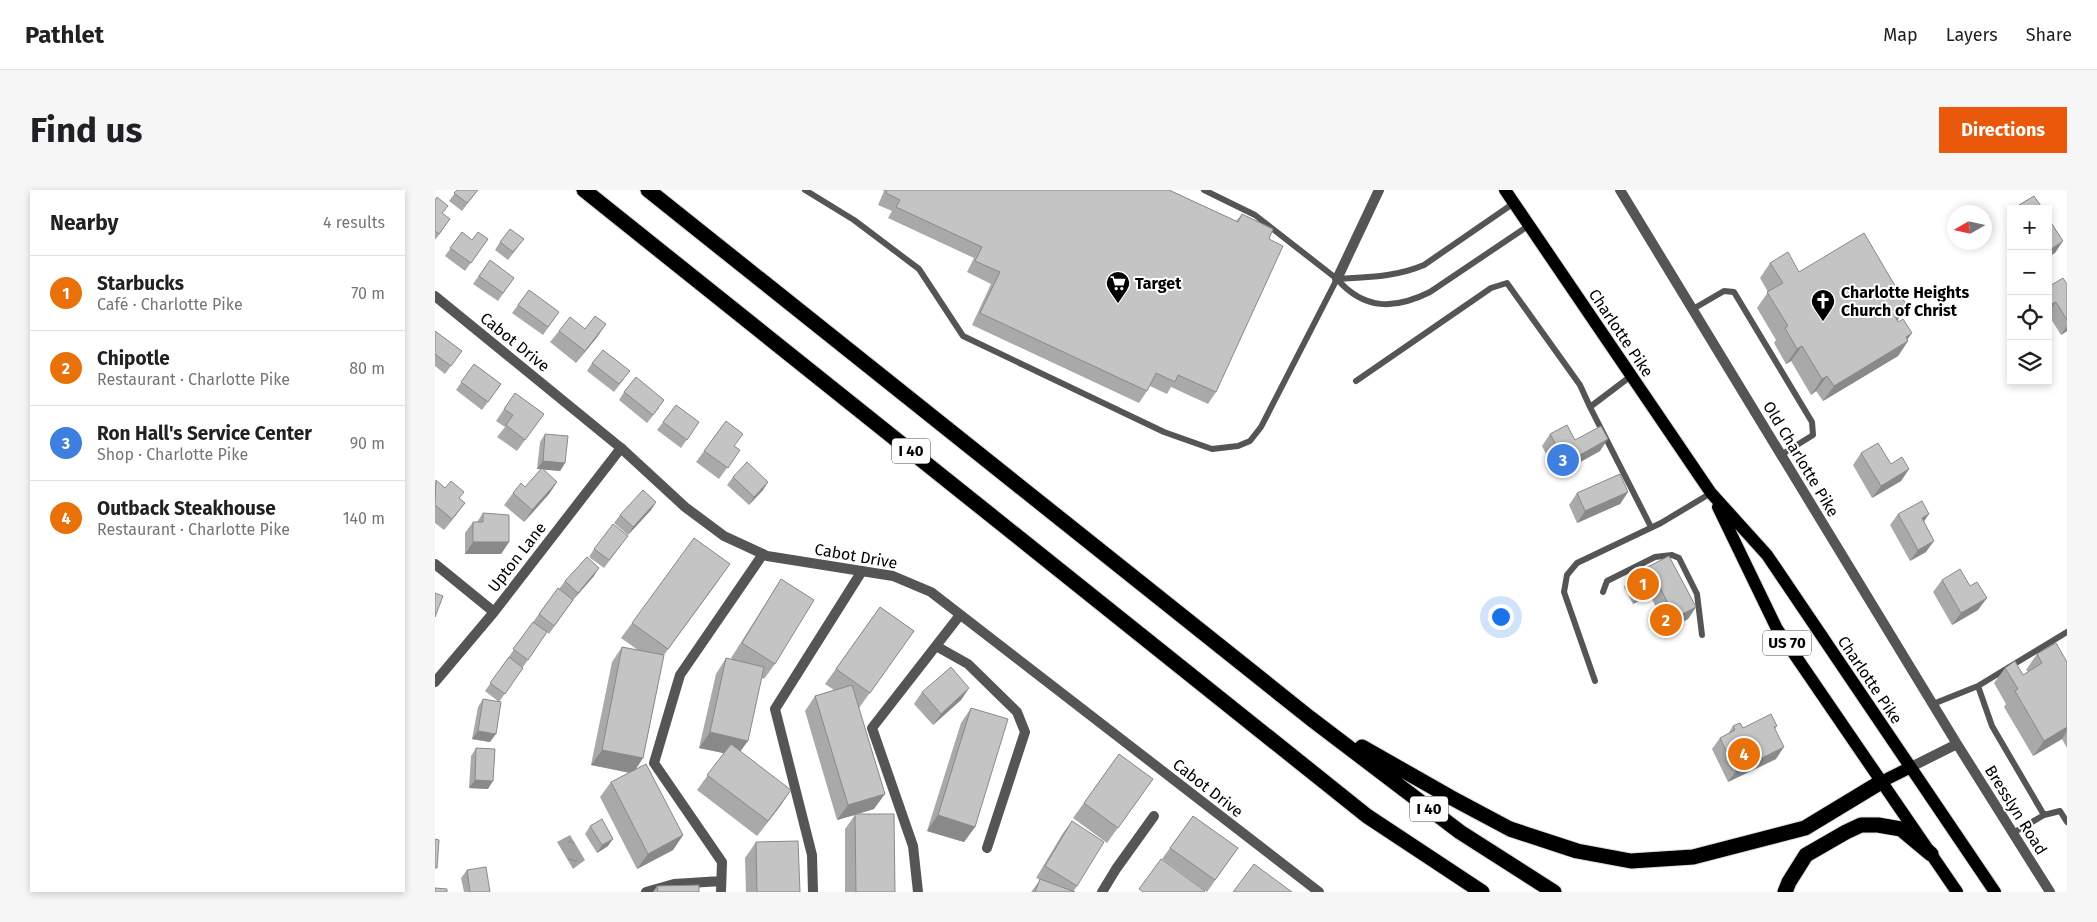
<!DOCTYPE html>
<html lang="en">
<head>
<meta charset="utf-8">
<style>
  body { margin:0; font-family:"Fira Sans",sans-serif; background:#f6f6f6; color:#202124 }
  .controls { position:absolute; right:15px; top:15px; display:grid; overflow:hidden; border-radius:0px; box-shadow:0 2px 8px #0003 }
  .controls button { width:45px; height:45px; display:grid; place-items:center; padding:0; border:0; border-bottom:1px solid #e0e0e0; background:#fff; color:#202124; font:25px sans-serif }
  .compass { position:absolute; left:1512px; top:15px; width:45px; height:45px; border-radius:50%; background:#fff; box-shadow:0 2px 8px #0003; rotate:261deg }
  .you { position:absolute; left:1065px; top:426px; width:18px; height:18px; margin:-12px; border:4px solid #fff; border-radius:50%; background:#1a73e8; box-shadow:0 0 0 8px #1a73e833 }
  .badge { display:grid; place-items:center; width:32px; height:32px; border-radius:50%; background:#ea580c; color:#fff; font-size:16px; font-weight:700 }
  .pin { position:absolute; translate:-50% -50%; border:2px solid #fff; box-shadow:0 1px 5px #0006 }
  .list { margin:0; padding:0; list-style:none }
  h2 { display:flex; justify-content:space-between; align-items:center; height:65px; margin:0; padding:0 20px; font-size:21px }
  h2 small { font-size:16px; font-weight:400; color:#757577 }
  .list li { display:grid; grid-template-columns:32px 1fr auto; gap:15px; align-items:center; box-sizing:border-box; height:75px; padding:0 20px; border-top:1px solid #e0e0e0 }
  .list b { display:block; font-size:19px; white-space:nowrap }
  .list p { margin:0; font-size:16px; white-space:nowrap; color:#757577 }
  .list em { font-size:16px; font-style:normal; color:#757577 }
  .icon { flex:none; width:28px; height:28px; fill:none; stroke:currentColor; stroke-width:2; stroke-linecap:round; stroke-linejoin:round }
  .map { position:relative; flex:none; width:1632px; height:702px; overflow:hidden; border-radius:0px }
  header { display:flex; align-items:center; gap:30px; box-sizing:border-box; height:70px; padding:0 25px; background:#fff; border-bottom:1px solid #e0e0e0 }
  header strong { font-size:24px }
  nav { display:flex; gap:28px; margin-inline-start:auto; font-size:18px }
  .intro { display:flex; align-items:center; justify-content:space-between; box-sizing:border-box; height:120px; padding:0 30px }
  h1 { margin:0; font-size:35px }
  .button { padding:12px 22px; border-radius:0px; background:#ea580c; color:#fff; font-size:18px; font-weight:700 }
  main { display:flex; gap:30px; padding:0 30px }
  aside { flex:1; background:#fff; border-radius:0px; box-shadow:0 2px 8px #0003 }
  .map>svg:first-child { display:block }
</style>
</head>
<body>
<header>
<strong>Pathlet</strong>
<nav><a>Map</a><a>Layers</a><a>Share</a></nav>
</header>
<div class="intro"><h1>Find us</h1><a class="button">Directions</a></div>
<main>
<aside>
<h2>Nearby<small>4 results</small></h2>
<ul class="list">
<li><span class="badge" style="background:#e8710a">1</span><div><b>Starbucks</b><p>Café · Charlotte Pike</p></div><em>70 m</em></li>
<li><span class="badge" style="background:#e8710a">2</span><div><b>Chipotle</b><p>Restaurant · Charlotte Pike</p></div><em>80 m</em></li>
<li><span class="badge" style="background:#3f7fe0">3</span><div><b>Ron Hall's Service Center</b><p>Shop · Charlotte Pike</p></div><em>90 m</em></li>
<li><span class="badge" style="background:#e8710a">4</span><div><b>Outback Steakhouse</b><p>Restaurant · Charlotte Pike</p></div><em>140 m</em></li>
</ul>
</aside>
<div class="map">
<svg width="1632" height="702" viewBox="0 0 1632 702">
  <defs>
    <pattern id="water-ripples" width="26" height="14" patternUnits="userSpaceOnUse" patternTransform="scale(1.25)"><rect width="26" height="14" fill="#a3a3a3"/><path d="M2 4q2-2 4 0t4 0M15 11q2-2 4 0t4 0" fill="none" stroke="#8b8b8b"/></pattern>
  </defs>
  <rect width="100%" height="100%" fill="#fff"/>
  <path fill="url(#water-ripples)" d="M135 645 150 670 138 679 122 652Z"/>
  <g fill="none" stroke-linecap="round" stroke-linejoin="round">
    <g stroke="#dbdbdb" stroke-width="14">
      <path id="primary" d="M1070 0 1276 303 1332 365 1560 702
        M1283 317 1342 439 1522 702
        M1446 592 1474 578"/>
    </g>
    <g stroke="#dbdbdb" stroke-width="17">
      <path id="motorway" d="M149 0 932 626 1047 702
        M213 0 875 528 1025 642 1119 702
        M927 557 1015 607 1075 639 1142 661 1196 671 1258 667 1370 638 1446 592
        M1350 702 1354 692 1371 665 1411 642 1426 635H1443L1466 639 1496 664"/>
    </g>
    <path stroke="#555" stroke-width="6" d="M370 0 419 30 484 79 528 146 729 242 777 259 803 256 815 251 826 237 902 89
      M769 0 820 25 902 89C929 120 959 120 995 102L1093 36
      M902 89C933 87 961 87 989 75L1079 13
      M1258 119 1289 101 1299 102 1377 232 1378 245 1346 265
      M1196 186 1155 217 1216 337
      M921 191 1056 98 1072 93 1145 195 1155 217
      M1168 402 1172 391 1220 367 1237 365 1244 368 1262 404 1267 445
      M1160 491 1129 402 1132 385 1142 373 1226 333 1276 303
      M1543 496 1557 536 1609 625
      M1498 514 1543 496 1632 442
      M1578 643 1609 625 1625 621 1632 632"/>
    <path stroke="#555" stroke-width="10" d="M1185 0 1522 554 1615 702
      M902 89 944 0
      M0 374 59 422
      M501 456 533 474 582 522 590 542 552 658
      M0 492 59 422 186 258
      M1474 578 1522 554
      M211 702 239 694 286 691
      M286 702 287 672 219 573 245 485 328 364
      M378 702 377 665 340 519 427 381
      M483 702 478 656 437 538 525 425
      M667 702 681 679 719 626"/>
    <path stroke="#555" stroke-width="10" d="M0 106 186 258 250 317 289 346 332 366 458 386 496 402 884 702"/>
    <use href="#primary" stroke="#000" stroke-width="12"/>
    <use href="#motorway" stroke="#000" stroke-width="15"/>
  </g>
  <path fill="#a9a9a9" d="M22 0H43L27 21 14 11Z
    M447 0H734L801 31 807 24 834 49 781 202 773 214 736 197 732 204 715 196 712 201 704 213 537 135 556 94 532 82 539 68 453 28 457 21 443 15 449 1Z
    M0 10 8 23 7 41 0 50Z
    M27 42 37 50 53 49 30 81 10 66Z
    M65 52 83 57 73 70 60 60Z
    M55 70 79 88 63 111 38 94Z
    M1335 73 1472 116 1462 131 1477 143 1472 149 1473 151 1463 166 1388 211 1381 201 1376 205 1356 171 1351 174 1339 153 1341 150 1322 118 1333 102 1325 88Z
    M1632 94V141L1626 145 1613 124V97Z
    M94 100 124 122 108 145 77 123Z
    M150 139 163 146 141 173 115 152 124 141Z
    M0 141 27 161 10 184 0 176Z
    M157 173 189 189 179 202 152 181Z
    M39 174 66 194 47 220 21 200Z
    M189 202 224 218 212 233 184 210Z
    M80 203 109 224 82 261 62 247 70 237 61 231Z
    M241 215 264 232 246 258 222 240Z
    M291 231 299 256 305 260 284 289 261 272Z
    M110 244 130 273 125 281 107 279 122 292 114 304 89 332 69 315 78 303 90 297 106 279H102L105 252Z
    M1115 244 1165 261 1122 285 1107 256Z
    M1426 263 1456 274 1474 279 1466 291 1437 308 1418 275Z
    M298 287 333 292 328 300 314 315 292 295Z
    M0 291 30 313 9 340 0 333Z
    M1193 302 1185 314 1142 333 1134 315 1142 303Z
    M221 312 216 320 193 345 179 333 185 325Z
    M48 323 74 352 66 364H30V343L38 332H42Z
    M1463 324 1491 362 1475 371 1455 335Z
    M187 354 169 378 154 367 159 359Z
    M1234 366 1261 417 1253 429 1232 440 1215 405 1198 414 1189 397 1197 385Z
    M159 386 138 410 114 444 112 442 64 512 50 501 98 432 123 398 124 399 130 391Z
    M346 389 340 474 329 489 327 488 305 561 346 615 322 646 262 600 289 563 264 558 281 484 291 468 298 470 296 468 336 405Z
    M284 390 229 465 208 568 201 579 248 645 238 660 202 679 165 607 176 592 194 583 156 575 177 472 187 457 203 460 186 448 197 433Z
    M1507 390 1543 420 1517 435 1498 402Z
    M445 417 479 441 424 518 439 619 422 624 460 702H410V639L420 625 402 630 370 521 380 506 399 500 390 494Z
    M1602 464 1632 472V558L1627 549 1598 566 1569 517 1571 514 1559 493 1570 478 1588 485 1593 482 1591 480Z
    M534 498 526 510 498 535 479 514 487 502Z
    M48 509 55 552 37 549 43 517Z
    M536 518 540 637 529 652 492 641 526 533Z
    M1298 536 1308 538 1342 536 1340 539 1341 569 1293 592 1277 559 1285 548 1293 544Z
    M41 558 53 599 34 598 36 566Z
    M684 564 718 589 672 653 638 628Z
    M758 626 803 658 772 702 727 669Z
    M637 631 642 696 638 702H640H596L605 690 601 688 628 643Z
    M155 636 173 656 162 663 150 644Z
    M321 652 365 702H311L310 668Z
    M32 680 55 702H29L26 688Z
    M222 696 264 702H218Z"/>
  <path fill="#898989" d="M1628 51 1620 63 1613 67V61Z
    M1621 112 1613 123V116Z
    M1472 116 1462 131 1459 124Z
    M171 134 163 146 141 173 150 161Z
    M1632 136V141L1626 145Z
    M1477 143 1470 153 1473 151 1463 166 1388 211 1399 196Z
    M1367 156 1356 171 1351 174 1362 159Z
    M1392 186 1381 201 1376 205 1387 189Z
    M1173 249 1165 261 1122 285 1131 273Z
    M108 271 130 273 125 281 102 279Z
    M1474 279 1466 291 1437 308 1446 296Z
    M122 292 114 304 89 332 97 320Z
    M333 292 328 300 314 315 319 307Z
    M1193 302 1185 314 1142 333 1150 321Z
    M221 312 216 320 193 345 198 337Z
    M30 313 21 325 9 340 17 329Z
    M1494 324 1486 336 1487 328Z
    M1499 351 1491 362 1475 371 1483 360Z
    M38 352H74L66 364H30Z
    M164 378 159 386 137 411 143 403Z
    M1223 393 1215 405 1198 414 1206 403Z
    M1552 408 1543 420 1517 435 1526 423Z
    M1261 417 1253 429 1232 440 1240 428Z
    M534 498 526 510 498 535 506 524Z
    M1632 537V541L1627 549 1598 566 1609 551Z
    M43 541 61 544 55 552 37 549Z
    M275 542 313 551 302 566 264 558Z
    M1349 557 1341 569 1293 592 1301 581Z
    M167 560 208 568 198 583 156 575Z
    M40 590 58 591 53 599 34 598Z
    M356 600 346 615 322 646 333 631Z
    M450 604 439 619 402 630 413 615Z
    M503 625 540 637 529 652 492 641Z
    M248 645 238 660 202 679 213 664Z
    M178 649 173 656 162 663 167 655Z"/>
  <path fill="#c4c4c4" stroke="#898989" d="M22 0H43L32 13 19 3Z
    M452 0H734L803 32 807 24 838 39 834 49 848 56 781 202 743 185 740 192 721 183 712 201 545 123 565 82 540 71 547 57 461 17 465 10 451 3Z
    M1599 6 1608 19H1586L1584 15Z
    M2 7 13 16 7 23 15 29 4 44 0 41V10Z
    M1613 28 1628 51 1613 61Z
    M75 39 89 49 78 62 65 52Z
    M27 42 37 50 43 42 53 49 36 73 15 58Z
    M1429 43 1472 116 1459 124 1463 132 1468 129 1477 143 1471 147 1473 151 1399 196 1392 186 1387 189 1367 156 1362 159 1350 138 1353 136 1332 102 1348 93 1335 73 1353 62 1364 82Z
    M55 70 79 88 68 103 44 86Z
    M1628 88 1632 94V130L1621 112 1613 116V97Z
    M94 100 124 122 113 137 83 115Z
    M160 126 171 134 150 161 124 141 135 127 150 139Z
    M0 141 27 161 16 176 0 164Z
    M168 160 195 181 184 194 157 173Z
    M39 174 66 194 53 212 26 192Z
    M201 187 229 210 218 225 189 202Z
    M80 203 109 224 90 250 71 235 78 225 69 219Z
    M241 215 264 232 252 250 228 232Z
    M291 231 308 244 299 256 305 260 293 278 269 261Z
    M1132 235 1140 250 1166 236 1173 249 1131 273 1115 244Z
    M110 244 133 246 130 273 108 271Z
    M1443 253 1456 274 1467 267 1474 279 1446 296 1426 263Z
    M312 272 333 292 319 307 298 287Z
    M107 278 122 292 97 320 78 303 86 293 90 297Z
    M1185 284 1193 302 1150 321 1142 303Z
    M1 290 10 298 16 291 29 302 24 308 30 313 17 329 0 315Z
    M208 300 221 312 198 337 185 325Z
    M1487 311 1494 324 1487 328 1499 351 1483 360 1463 324Z
    M48 323 74 325V352H38V332H48Z
    M178 334 193 346 174 370 159 359Z
    M259 348 295 374 233 459 197 433Z
    M1234 366 1261 417 1240 428 1223 393 1206 403 1197 385Z
    M152 367 164 378 143 403 130 391Z
    M1525 379 1535 396 1542 392 1552 408 1526 423 1507 390Z
    M346 389 379 410 340 474 307 453Z
    M123 398 138 410 119 436 104 424Z
    M0 403 8 406 0 427Z
    M445 417 479 441 435 503 401 479Z
    M98 432 112 442 93 470 78 459Z
    M1621 453 1632 472V537L1609 551 1580 501 1583 499 1570 478 1580 471 1588 485 1607 473 1602 464Z
    M187 457 229 465 208 568 167 560Z
    M74 467 88 478 70 504 55 493Z
    M291 468 329 477 313 551 275 542Z
    M516 477 534 498 506 524 487 502Z
    M417 495 450 604 413 615 380 506Z
    M48 509 66 512 61 544 43 541Z
    M536 518 573 529 540 637 503 625Z
    M1336 524 1342 536 1339 537 1349 557 1301 581 1285 548 1300 540 1298 536 1305 533 1308 538Z
    M296 554 356 600 333 631 272 585Z
    M41 558 60 559 58 591 40 590Z
    M684 564 718 589 683 638 649 613Z
    M211 574 248 645 213 664 176 592Z
    M420 624H459L460 702H421Z
    M758 626 803 658 780 690 735 658Z
    M167 629 178 649 167 655 155 636Z
    M637 631 669 652 642 696 610 676Z
    M0 649 4 650 2 678H0Z
    M363 651 365 702H322L321 652Z
    M726 669 770 701 769 702H708L704 699Z
    M819 674 857 702H798Z
    M51 677 55 702H35L32 680Z
    M605 689 640 702H600Z
    M264 695V702H223L222 696Z
    M0 698 12 699V702H0Z"/>
  <defs>
    <g id="supermarket-pin" transform="scale(1.25)"><path d="M0 17L-7.5 6A9.5 9.5 0 1 1 7.5 6Z" fill="#000" stroke="#fff"/><path d="M-6-5.5h2.5l.6 2H6L4.5 2H-2.5L-4.4-4H-6ZM-1.5 3.2a1.3 1.3 0 1 0 .1 0ZM3 3.2a1.3 1.3 0 1 0 .1 0Z" fill="#fff"/></g>
    <g id="church-pin" transform="scale(1.25)"><path d="M0 17L-7.5 6A9.5 9.5 0 1 1 7.5 6Z" fill="#000" stroke="#fff"/><path d="M-1.2-6h2.4v3.5h3.3v2.4h-3.3V6h-2.4V-.1h-3.3v-2.4h3.3Z" fill="#fff"/></g>
  </defs>
  <g fill-rule="evenodd">
    <use href="#supermarket-pin" x="683" y="93"/>
    <use href="#church-pin" x="1388" y="111"/>
  </g>
  <g text-anchor="middle" dominant-baseline="central" stroke-width="4" stroke-linejoin="round" paint-order="stroke">
    <g fill="#fff" stroke="#4c4c4c" stroke-width="1">
      <rect x="457" y="248.5" width="38" height="25" rx="4"/>
      <rect x="1328" y="440.5" width="48" height="25" rx="4"/>
      <rect x="975" y="606.5" width="38" height="25" rx="4"/>
    </g>
    <g font-size="15" font-weight="bold" fill="#000">
      <text x="476" y="261">I 40</text>
      <text x="1352" y="453">US 70</text>
      <text x="994" y="619">I 40</text>
    </g>
    <g font-size="16" font-weight="bold" fill="#000" stroke="#fff" text-anchor="start">
      <text x="700" y="93">Target</text>
      <text x="1406" y="102">Charlotte Heights<tspan x="1406" dy="18">Church of Christ</tspan></text>
    </g>
    <g font-size="16" fill="#000" stroke="#fff">
      <text transform="translate(1186 143) rotate(56)">Charlotte Pike</text>
      <text transform="translate(80 152) rotate(39)">Cabot Drive</text>
      <text transform="translate(1366 269) rotate(59)">Old Charlotte Pike</text>
      <text transform="translate(421 366) rotate(10)">Cabot Drive</text>
      <text transform="translate(82 367) rotate(-52)">Upton Lane</text>
      <text transform="translate(1435 490) rotate(56)">Charlotte Pike</text>
      <text transform="translate(773 598) rotate(38)">Cabot Drive</text>
      <text transform="translate(1581 620) rotate(58)">Bresslyn Road</text>
    </g>
  </g>
</svg>
<div class="controls">
<button>+</button>
<button>−</button>
<button><svg class="icon" aria-label="locate" viewBox="0 0 24 24"><circle cx="12" cy="12" r="6"/><path d="M12 2v4M12 18v4M2 12h4M18 12h4"/></svg></button>
<button><svg class="icon" aria-label="layers" viewBox="0 0 24 24"><path d="M12 4l9 5-9 5-9-5zM3 14l9 5 9-5"/></svg></button>
</div>
<svg class="compass" viewBox="-18 -18 36 36"><path d="M0-13l5 13h-10z" fill="#e53935"/><path d="M0 13l5-13h-10z" fill="#757577"/></svg>
<div class="you"></div>
<div class="pin badge" style="left:1208px;top:394px;background:#e8710a">1</div>
<div class="pin badge" style="left:1231px;top:430px;background:#e8710a">2</div>
<div class="pin badge" style="left:1128px;top:270px;background:#3f7fe0">3</div>
<div class="pin badge" style="left:1309px;top:564px;background:#e8710a">4</div>
</div>
</main>
</body>
</html>
